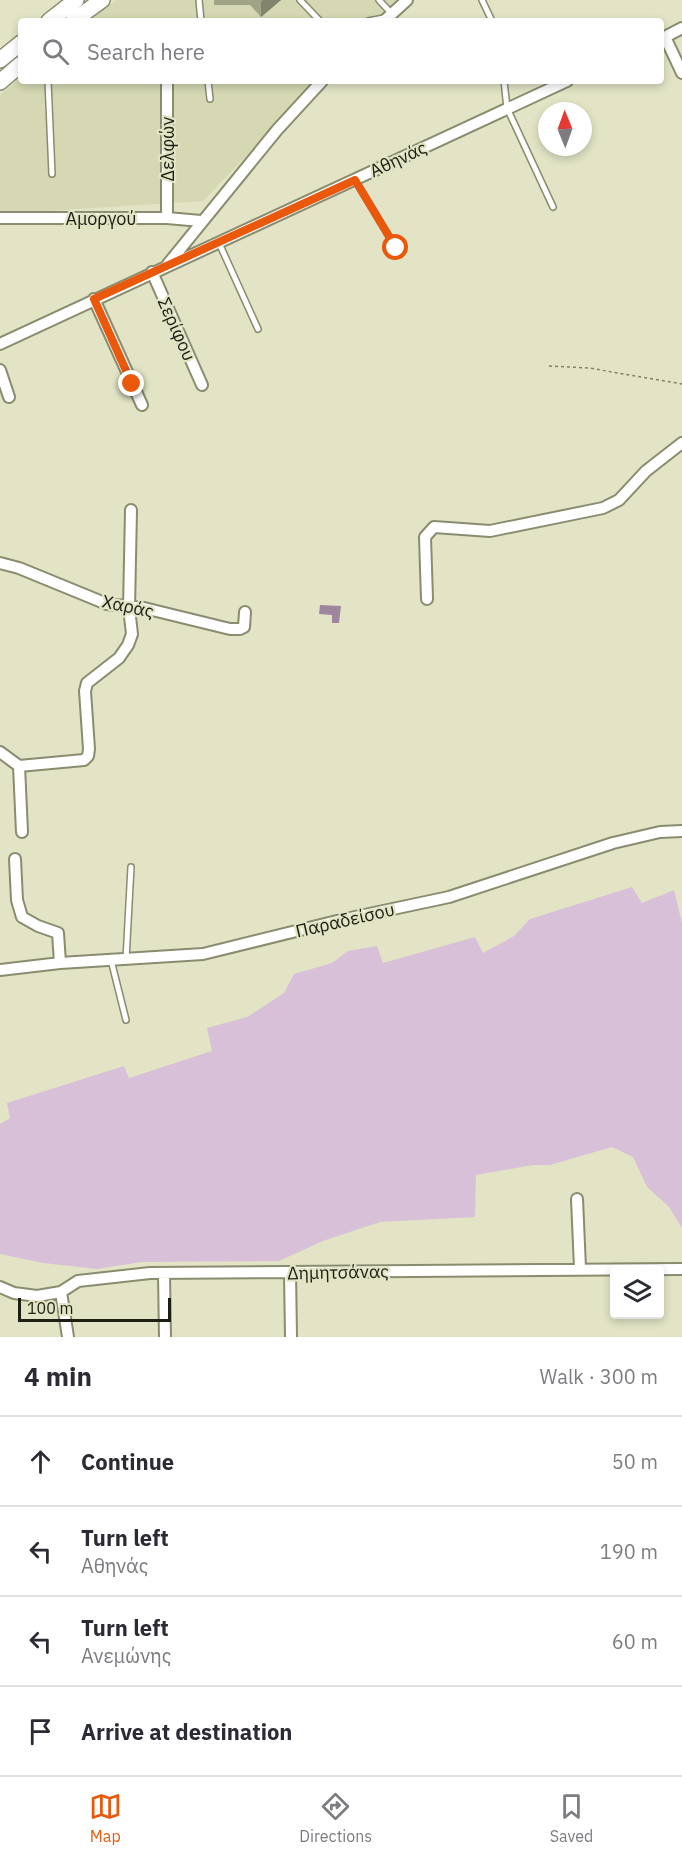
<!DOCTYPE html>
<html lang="en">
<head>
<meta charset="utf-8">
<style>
  body { margin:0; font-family:"IBM Plex Sans",sans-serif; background:#f7f7f7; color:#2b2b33 }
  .controls { position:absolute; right:18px; bottom:18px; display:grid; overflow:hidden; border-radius:6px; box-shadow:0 3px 9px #0003 }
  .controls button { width:54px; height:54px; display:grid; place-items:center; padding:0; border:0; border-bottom:2px solid #e1e1e2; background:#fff; color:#2b2b33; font:30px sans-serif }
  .compass { position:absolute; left:538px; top:102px; width:54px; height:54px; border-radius:50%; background:#fff; box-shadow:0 3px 9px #0003; rotate:359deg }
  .scale { position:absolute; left:18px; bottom:15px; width:153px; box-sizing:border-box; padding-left:6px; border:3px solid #1e1f13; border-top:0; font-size:16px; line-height:21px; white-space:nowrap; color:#1e1f13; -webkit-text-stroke:4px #e2e4c5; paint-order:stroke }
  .stop { position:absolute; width:18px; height:18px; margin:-14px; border:4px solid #ea580c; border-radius:50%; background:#fff }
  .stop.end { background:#ea580c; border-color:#fff; box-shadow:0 2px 6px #0008 }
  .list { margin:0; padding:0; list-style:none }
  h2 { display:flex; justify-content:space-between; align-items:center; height:78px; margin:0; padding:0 24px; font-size:26px }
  h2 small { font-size:20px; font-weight:400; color:#7c7c81 }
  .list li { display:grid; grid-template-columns:39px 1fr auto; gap:18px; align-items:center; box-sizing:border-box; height:90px; padding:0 24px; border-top:2px solid #e1e1e2 }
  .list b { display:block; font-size:22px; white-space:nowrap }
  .list p { margin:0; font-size:20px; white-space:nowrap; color:#7c7c81 }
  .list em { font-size:20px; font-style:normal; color:#7c7c81 }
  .icon { flex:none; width:33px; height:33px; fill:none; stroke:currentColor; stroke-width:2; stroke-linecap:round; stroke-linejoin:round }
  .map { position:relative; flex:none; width:682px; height:1337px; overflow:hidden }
  .search { position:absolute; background:#fff; box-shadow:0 3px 9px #0003; left:18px; right:18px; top:18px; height:66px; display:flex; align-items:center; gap:15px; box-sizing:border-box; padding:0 21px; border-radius:6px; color:#7c7c81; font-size:22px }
  .sheet { height:438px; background:#fff }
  nav { display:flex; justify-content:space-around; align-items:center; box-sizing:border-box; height:84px; border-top:2px solid #e1e1e2; background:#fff; font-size:16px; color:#7c7c81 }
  nav a { display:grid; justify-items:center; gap:3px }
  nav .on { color:#ea580c }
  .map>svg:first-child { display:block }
</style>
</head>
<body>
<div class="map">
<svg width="682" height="1337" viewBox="0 0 682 1337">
  <rect width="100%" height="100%" fill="#e2e4c5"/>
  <path fill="#d5d8b2" d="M117 0H396L376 21H87Z
    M21 77V81H318L203 201 0 214V95Z"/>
  <path fill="#d9c0d9" d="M632 887 642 903 674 890 682 923V1228L669 1207 647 1187 633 1157 612 1147 550 1165H533L476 1175 475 1217 380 1222 323 1241 279 1261 141 1262 97 1269 43 1263 0 1254V1124L10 1118 7 1103 124 1066 129 1078 212 1051 207 1028 247 1017 284 993 294 974 332 963 348 951 377 946 383 963 475 937 483 953 514 936 530 919Z"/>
  <path fill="#9f869f" d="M320 605 341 606 339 623H332V615L319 614Z"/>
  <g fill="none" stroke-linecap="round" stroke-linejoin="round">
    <g stroke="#8a8c6f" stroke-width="8">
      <path id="service" d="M199 0 201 21
        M300 0 320 21
        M379 0 392 14
        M482 0 492 21
        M368 21 384 18
        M48 81 52 174
        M208 81 210 99
        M504 81 507 108 553 207
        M355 180 396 248
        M219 243 258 329
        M126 959 131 867
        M111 960 126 1020"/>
    </g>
    <g stroke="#8a8c6f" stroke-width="14">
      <path id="minor" d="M384 21 407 0
        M665 37 682 73
        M661 39 682 28
        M0 218H167L201 221
        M167 218V81
        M168 264 277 130 322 81
        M152 272 202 385
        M94 299 142 405
        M0 344 567 81
        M0 370 9 397
        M0 563 19 568 107 604 144 608 230 629H240L244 627 245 612
        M427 599 425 537 434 527 490 531 603 508 619 500 646 471 682 443
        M0 752 19 766 22 832
        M19 766 84 760 88 756 89 749 85 691 87 683 119 658 128 645 132 634 129 608 131 510
        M15 859 17 900 22 917 38 926 58 933 60 963
        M0 970 60 963 203 954 341 920 449 897 613 843 660 832 682 831
        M577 1199 580 1268
        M290 1273 291 1337
        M164 1274 165 1337
        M0 1287 14 1293 37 1296 61 1292 78 1281 150 1273 682 1269
        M61 1292 68 1337"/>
    </g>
    <g stroke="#8a8c6f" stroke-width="18">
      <path id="primary" d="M49 21 76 0
        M73 21 102 0
        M0 60 21 43
        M0 82 21 64"/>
    </g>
    <path stroke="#80816c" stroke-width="1.5" stroke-dasharray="3 3" stroke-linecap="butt" d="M549 366 589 368 682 384"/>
    <use href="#service" stroke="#fff" stroke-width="5"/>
    <use href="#minor" stroke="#fff" stroke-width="10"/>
    <use href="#primary" stroke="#fff" stroke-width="15"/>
  </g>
  <path fill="#a0a385" d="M214 0H281L261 17 250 5H214Z"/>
  <path fill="#82846c" d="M263 0H281L261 17V2Z"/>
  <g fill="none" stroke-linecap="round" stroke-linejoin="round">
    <path stroke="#ea580c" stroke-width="8" d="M132 384 94 299 355 180 396 248"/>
  </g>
  <g text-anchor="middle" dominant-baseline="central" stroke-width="4.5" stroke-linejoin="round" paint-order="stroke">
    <g font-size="18" fill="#1e1f13" stroke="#e2e4c5">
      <text transform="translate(167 149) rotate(-90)">Δελφών</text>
      <text transform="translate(398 159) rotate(-25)">Αθηνάς</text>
      <text x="101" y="218">Αμοργού</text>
      <text transform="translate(177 329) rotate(66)">Σερίφου</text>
      <text transform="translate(128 606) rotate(12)">Χαράς</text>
      <text transform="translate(345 920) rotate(-13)">Παραδείσου</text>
      <text transform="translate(338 1272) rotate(-1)">Δημητσάνας</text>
    </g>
  </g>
</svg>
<div class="controls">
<button><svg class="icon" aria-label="layers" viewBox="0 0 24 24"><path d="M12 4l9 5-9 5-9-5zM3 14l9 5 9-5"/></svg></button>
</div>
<svg class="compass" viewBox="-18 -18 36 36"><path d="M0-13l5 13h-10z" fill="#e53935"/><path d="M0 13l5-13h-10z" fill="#7c7c81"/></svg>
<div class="scale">100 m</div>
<div class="stop" style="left:396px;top:248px"></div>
<div class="stop end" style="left:132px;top:384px"></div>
<div class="search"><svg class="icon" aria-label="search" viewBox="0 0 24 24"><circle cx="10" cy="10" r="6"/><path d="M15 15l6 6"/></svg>Search here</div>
</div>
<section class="sheet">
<h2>4 min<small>Walk · 300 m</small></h2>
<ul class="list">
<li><svg class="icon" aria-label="ahead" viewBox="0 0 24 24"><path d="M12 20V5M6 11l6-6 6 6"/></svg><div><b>Continue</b></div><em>50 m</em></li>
<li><svg class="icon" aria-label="left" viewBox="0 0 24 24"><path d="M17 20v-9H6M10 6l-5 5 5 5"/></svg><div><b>Turn left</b><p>Αθηνάς</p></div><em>190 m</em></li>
<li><svg class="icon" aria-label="left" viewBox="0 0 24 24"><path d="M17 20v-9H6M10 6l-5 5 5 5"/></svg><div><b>Turn left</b><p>Ανεμώνης</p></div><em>60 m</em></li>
<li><svg class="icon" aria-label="arrive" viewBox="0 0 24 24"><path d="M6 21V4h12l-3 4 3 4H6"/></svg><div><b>Arrive at destination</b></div></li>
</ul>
</section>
<nav>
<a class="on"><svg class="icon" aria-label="map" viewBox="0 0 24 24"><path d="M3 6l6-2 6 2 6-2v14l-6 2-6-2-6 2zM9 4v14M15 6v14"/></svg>Map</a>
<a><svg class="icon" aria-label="directions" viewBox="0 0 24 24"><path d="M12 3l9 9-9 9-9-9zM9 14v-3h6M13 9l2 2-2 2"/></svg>Directions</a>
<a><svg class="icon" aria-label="saved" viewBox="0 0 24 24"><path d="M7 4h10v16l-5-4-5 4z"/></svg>Saved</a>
</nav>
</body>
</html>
